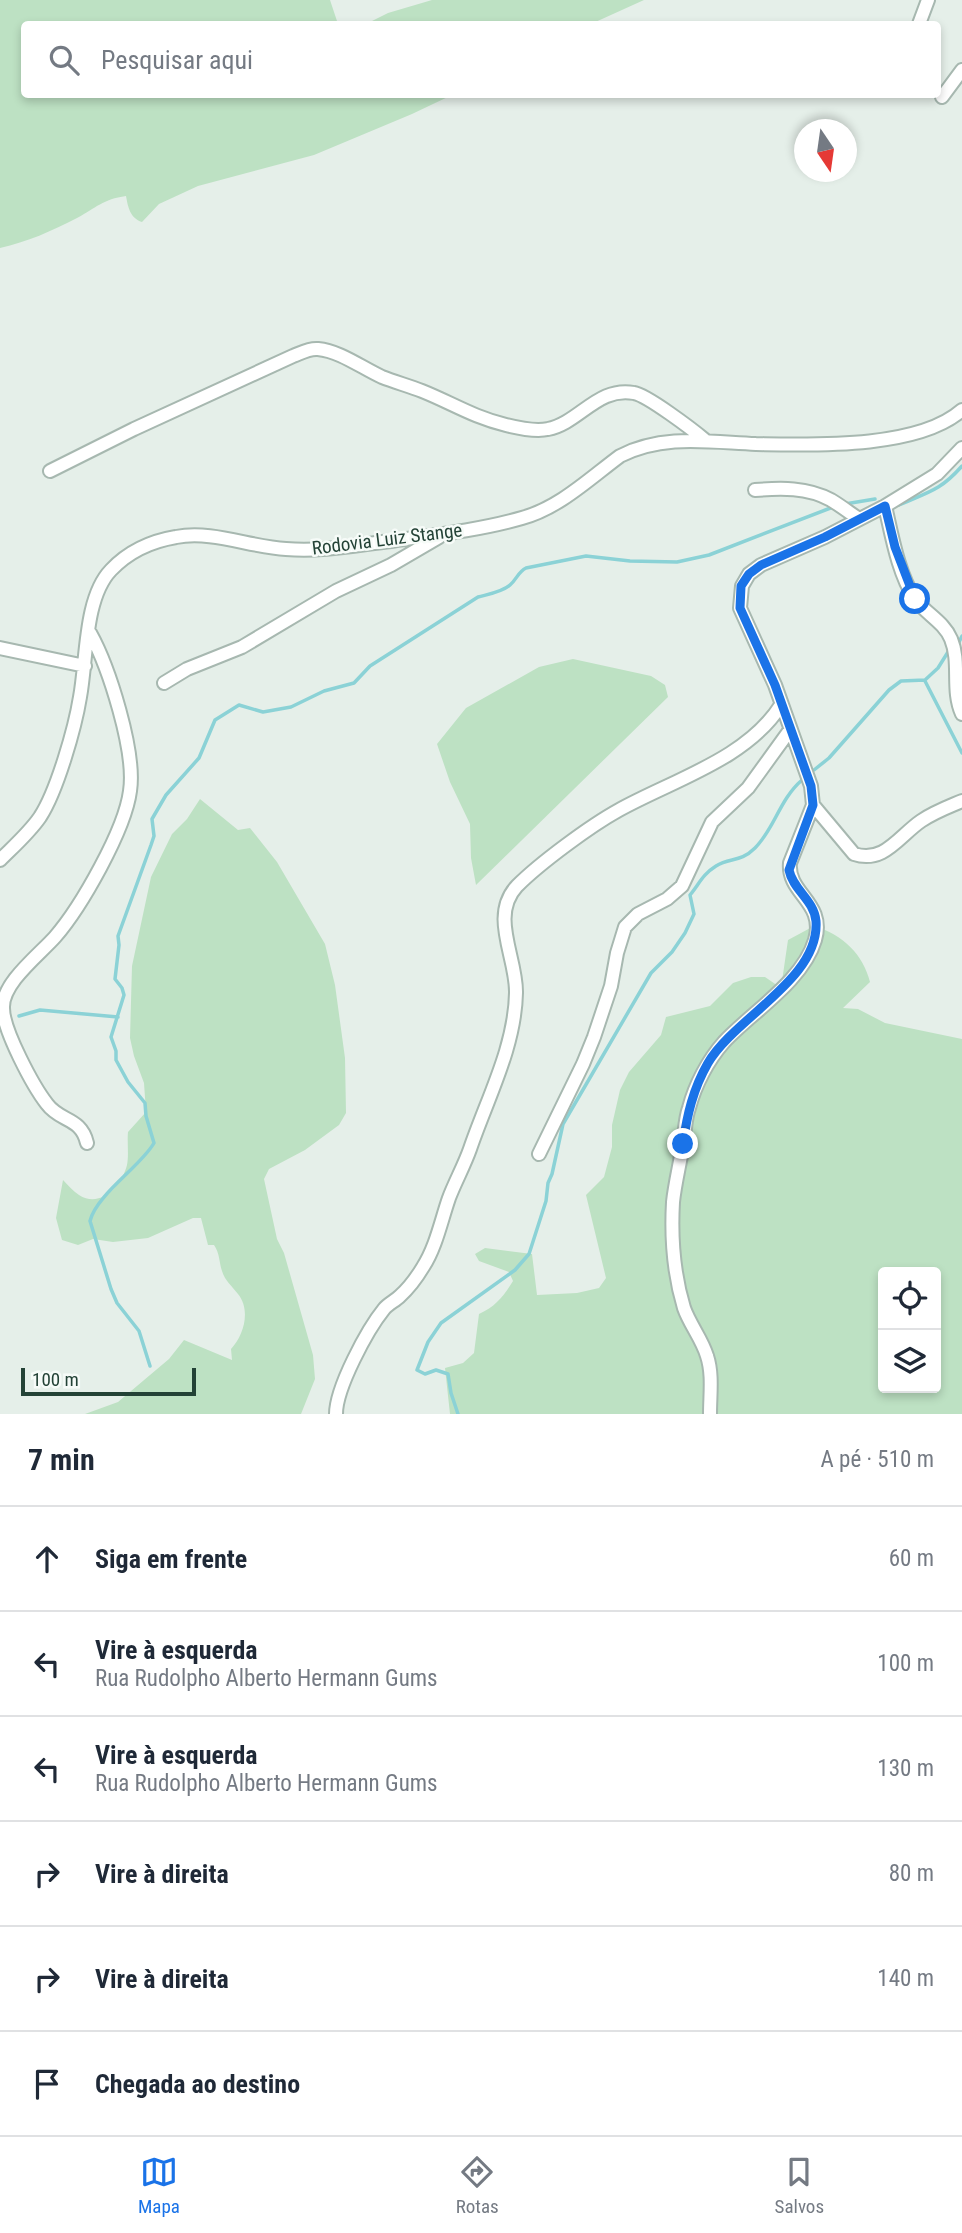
<!DOCTYPE html>
<html lang="pt">
<head>
<meta charset="utf-8">
<style>
  body { margin:0; font-family:"Roboto Condensed",sans-serif; background:#f2f2f3; color:#1f2937 }
  .controls { position:absolute; right:21px; bottom:21px; display:grid; overflow:hidden; border-radius:7px; box-shadow:0 4px 10px #0003 }
  .controls button { width:63px; height:63px; display:grid; place-items:center; padding:0; border:0; border-bottom:2px solid #e0e1e3; background:#fff; color:#1f2937; font:35px sans-serif }
  .compass { position:absolute; left:794px; top:119px; width:63px; height:63px; border-radius:50%; background:#fff; box-shadow:0 4px 10px #0003; rotate:167deg }
  .scale { position:absolute; left:21px; bottom:18px; width:175px; box-sizing:border-box; padding-left:7px; border:4px solid #234236; border-top:0; font-size:19px; line-height:24px; white-space:nowrap; color:#234236; -webkit-text-stroke:5px #f6fbf8; paint-order:stroke }
  .stop { position:absolute; width:21px; height:21px; margin:-16px; border:5px solid #1a73e8; border-radius:50%; background:#fff }
  .stop.end { background:#1a73e8; border-color:#fff; box-shadow:0 2px 7px #0008 }
  .list { margin:0; padding:0; list-style:none }
  h2 { display:flex; justify-content:space-between; align-items:center; height:91px; margin:0; padding:0 28px; font-size:30px }
  h2 small { font-size:23px; font-weight:400; color:#747a83 }
  .list li { display:grid; grid-template-columns:46px 1fr auto; gap:21px; align-items:center; box-sizing:border-box; height:105px; padding:0 28px; border-top:2px solid #e0e1e3 }
  .list b { display:block; font-size:26px; white-space:nowrap }
  .list p { margin:0; font-size:23px; white-space:nowrap; color:#747a83 }
  .list em { font-size:23px; font-style:normal; color:#747a83 }
  .icon { flex:none; width:38px; height:38px; fill:none; stroke:currentColor; stroke-width:2; stroke-linecap:round; stroke-linejoin:round }
  .map { position:relative; flex:none; width:962px; height:1414px; overflow:hidden }
  .search { position:absolute; background:#fff; box-shadow:0 4px 10px #0003; left:21px; right:21px; top:21px; height:77px; display:flex; align-items:center; gap:18px; box-sizing:border-box; padding:0 24px; border-radius:7px; color:#747a83; font-size:26px }
  .sheet { height:721px; background:#fff }
  nav { display:flex; justify-content:space-around; align-items:center; box-sizing:border-box; height:98px; border-top:2px solid #e0e1e3; background:#fff; font-size:19px; color:#747a83 }
  nav a { display:grid; justify-items:center; gap:4px }
  nav .on { color:#1a73e8 }
  .map>svg:first-child { display:block }
</style>
</head>
<body>
<div class="map">
<svg width="962" height="1414" viewBox="0 0 962 1414">
  <rect width="100%" height="100%" fill="#e5efe9"/>
  <path fill="#bde1c3" fill-rule="evenodd" d="M0 0H330L338 24H24V94L452 95 412 114 314 155 198 186 159 204 142 222C130 218 128 207 126 196 103 199 96 208 77 218 52 231 27 242 0 248Z
    M432 0H644L591 24H366L388 13Z
    M573 659 651 676 665 685 668 697 476 885 471 858 470 824 450 782 437 744 466 708 539 667Z
    M200 799 238 830 250 828 277 862 325 944 335 985 345 1058 346 1113 339 1125 305 1150 269 1169 264 1179 277 1239 284 1253 313 1355 315 1379 301 1414H85L118 1402 169 1359 184 1340 232 1360 231 1349C244 1335 251 1310 238 1294 232 1286 225 1281 222 1271 219 1262 220 1254 214 1245H208L201 1218H193L148 1238 113 1242 93 1239 78 1245 62 1240 56 1218 63 1180C68 1185 73 1191 79 1195 101 1209 122 1185 127 1165 129 1155 127 1142 128 1132L146 1112 144 1083 134 1056 130 1038 132 966 151 877 172 834 187 819Z
    M814 926C843 935 863 954 870 982L843 1008 858 1009 885 1023 962 1039V1414H450L445 1368 463 1363 474 1353 479 1314C496 1306 503 1297 513 1281L509 1272 479 1261 475 1254 485 1248 532 1254 537 1295 577 1293 599 1288 606 1278 586 1195 604 1177 612 1147V1125L620 1090 629 1072 661 1035 666 1017 710 1006 733 983 751 977H765L781 988 788 940ZM883 1272H936V1388H883Z"/>
  <g fill="none" stroke-linecap="round" stroke-linejoin="round">
    <path stroke="#8bd2d6" stroke-width="3.5" d="M845 504 875 499
      M899 505C928 492 940 491 962 466
      M959 642 962 636
      M925 681 962 753
      M814 770 829 758 889 690 901 681 925 680 938 668 948 652
      M19 1016 40 1010 118 1017
      M150 1366 139 1331 117 1303 111 1289 90 1221C96 1195 141 1166 154 1143L146 1116 145 1103 128 1082 116 1060V1051L111 1037 124 995 122 988 115 979 119 945 118 936 151 845 154 836 152 819 166 795 199 758 215 720 239 705 263 712 291 707 324 691 354 683 370 666 478 597C489 594 502 592 510 585 517 579 518 572 526 568L586 556 630 561 677 562 709 555 833 507
      M458 1414 451 1393 448 1374 436 1370 425 1374 417 1370 428 1342 441 1323 515 1270 529 1254 546 1201 548 1183 552 1174 563 1124 651 973 672 952 685 933 694 914 690 895C699 884 703 874 716 866 730 857 740 863 755 848 775 828 779 800 802 780"/>
    <g stroke="#a7b8b0" stroke-width="16">
      <path id="minor" d="M919 24 928 0
        M942 97 962 70
        M50 471 134 429 293 356C301 353 309 348 318 349 340 351 362 368 382 377 395 382 409 386 422 391 452 403 473 417 506 425 518 428 535 432 548 429 579 423 598 386 634 393 647 395 693 430 705 440
        M755 490C781 488 807 487 831 500 841 506 850 513 859 519
        M885 506C892 536 898 573 915 599 926 614 944 622 951 639 961 663 951 690 962 714
        M0 648 85 666
        M164 683 187 669 242 647 336 591 391 565 439 537
        M813 805 854 854C884 864 899 836 921 821 934 812 948 807 962 801
        M0 860C14 846 29 833 40 817 57 791 75 728 80 697 87 660 84 598 111 570 128 552 152 541 176 537 212 530 250 547 286 549 322 552 356 545 391 541 435 535 480 530 522 518 559 508 589 479 620 456 663 434 708 442 756 444 813 445 918 449 962 410
        M87 1143C81 1117 60 1122 47 1104 33 1086 3 1030 3 1008 2 983 39 955 55 937 81 907 125 830 130 791 136 752 109 667 90 633
        M539 1154 583 1064 594 1037 611 986 617 953 625 927 638 914 667 899 682 886 712 822 748 788 790 730
        M336 1414C336 1388 367 1330 384 1309 388 1304 395 1301 400 1296 409 1288 417 1277 423 1267 436 1247 441 1221 449 1198 455 1182 464 1166 470 1149 487 1099 515 1047 516 993 517 958 489 916 517 886 540 863 590 826 619 810 673 780 747 759 781 705
        M710 1414C710 1395 713 1374 707 1356 702 1339 690 1325 684 1308 674 1275 671 1237 673 1202 675 1183 680 1164 683 1144 685 1132 685 1119 689 1108 695 1085 708 1060 724 1042 752 1012 803 981 815 940 826 902 787 894 790 863L813 805 811 786 775 685 740 608 742 586 749 574 761 565 825 537 885 506 937 474 962 448"/>
    </g>
    <use href="#minor" stroke="#fff" stroke-width="12"/>
  </g>
  <g fill="none" stroke-linecap="round" stroke-linejoin="round">
    <path stroke="#1a73e8" stroke-width="9" d="M683 1144C687 1115 693 1089 708 1063 735 1017 820 979 816 921 814 900 793 890 789 870L813 805 811 786 775 685 740 608 741 586 749 574 761 565 825 537 885 506 895 547 915 599"/>
  </g>
  <g text-anchor="middle" dominant-baseline="central" stroke-width="5" stroke-linejoin="round" paint-order="stroke">
    <g font-size="19" fill="#234236" stroke="#f6fbf8">
      <text transform="translate(387 539) rotate(-7)">Rodovia Luiz Stange</text>
    </g>
  </g>
</svg>
<div class="controls">
<button><svg class="icon" aria-label="locate" viewBox="0 0 24 24"><circle cx="12" cy="12" r="6"/><path d="M12 2v4M12 18v4M2 12h4M18 12h4"/></svg></button>
<button><svg class="icon" aria-label="layers" viewBox="0 0 24 24"><path d="M12 4l9 5-9 5-9-5zM3 14l9 5 9-5"/></svg></button>
</div>
<svg class="compass" viewBox="-18 -18 36 36"><path d="M0-13l5 13h-10z" fill="#e53935"/><path d="M0 13l5-13h-10z" fill="#747a83"/></svg>
<div class="scale">100 m</div>
<div class="stop" style="left:915px;top:599px"></div>
<div class="stop end" style="left:683px;top:1144px"></div>
<div class="search"><svg class="icon" aria-label="search" viewBox="0 0 24 24"><circle cx="10" cy="10" r="6"/><path d="M15 15l6 6"/></svg>Pesquisar aqui</div>
</div>
<section class="sheet">
<h2>7 min<small>A pé · 510 m</small></h2>
<ul class="list">
<li><svg class="icon" aria-label="ahead" viewBox="0 0 24 24"><path d="M12 20V5M6 11l6-6 6 6"/></svg><div><b>Siga em frente</b></div><em>60 m</em></li>
<li><svg class="icon" aria-label="left" viewBox="0 0 24 24"><path d="M17 20v-9H6M10 6l-5 5 5 5"/></svg><div><b>Vire à esquerda</b><p>Rua Rudolpho Alberto Hermann Gums</p></div><em>100 m</em></li>
<li><svg class="icon" aria-label="left" viewBox="0 0 24 24"><path d="M17 20v-9H6M10 6l-5 5 5 5"/></svg><div><b>Vire à esquerda</b><p>Rua Rudolpho Alberto Hermann Gums</p></div><em>130 m</em></li>
<li><svg class="icon" aria-label="right" viewBox="0 0 24 24"><path d="M7 20v-9h11M14 6l5 5-5 5"/></svg><div><b>Vire à direita</b></div><em>80 m</em></li>
<li><svg class="icon" aria-label="right" viewBox="0 0 24 24"><path d="M7 20v-9h11M14 6l5 5-5 5"/></svg><div><b>Vire à direita</b></div><em>140 m</em></li>
<li><svg class="icon" aria-label="arrive" viewBox="0 0 24 24"><path d="M6 21V4h12l-3 4 3 4H6"/></svg><div><b>Chegada ao destino</b></div></li>
</ul>
</section>
<nav>
<a class="on"><svg class="icon" aria-label="map" viewBox="0 0 24 24"><path d="M3 6l6-2 6 2 6-2v14l-6 2-6-2-6 2zM9 4v14M15 6v14"/></svg>Mapa</a>
<a><svg class="icon" aria-label="directions" viewBox="0 0 24 24"><path d="M12 3l9 9-9 9-9-9zM9 14v-3h6M13 9l2 2-2 2"/></svg>Rotas</a>
<a><svg class="icon" aria-label="saved" viewBox="0 0 24 24"><path d="M7 4h10v16l-5-4-5 4z"/></svg>Salvos</a>
</nav>
</body>
</html>
